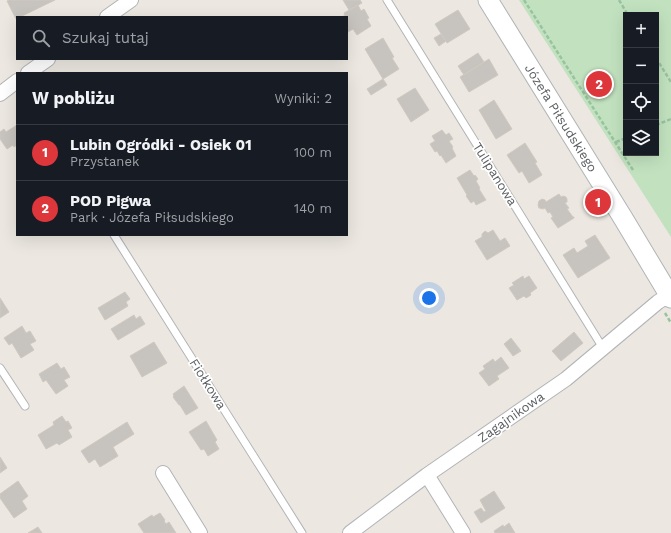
<!DOCTYPE html>
<html lang="pl">
<head>
<meta charset="utf-8">
<style>
  body { margin:0; font-family:"Work Sans",sans-serif; background:#242831; color:#f1f3f6 }
  .controls { position:absolute; right:12px; top:12px; display:grid; overflow:hidden; border-radius:0px; box-shadow:0 4px 16px #0002 }
  .controls button { width:36px; height:36px; display:grid; place-items:center; padding:0; border:0; border-bottom:1px solid #363941; background:#171b24; color:#f1f3f6; font:20px sans-serif }
  .you { position:absolute; left:429px; top:298px; width:14px; height:14px; margin:-10px; border:3px solid #fff; border-radius:50%; background:#1a73e8; box-shadow:0 0 0 6px #1a73e833 }
  .badge { display:grid; place-items:center; width:26px; height:26px; border-radius:50%; background:#dd363b; color:#fff; font-size:13px; font-weight:700 }
  .pin { position:absolute; translate:-50% -50%; border:2px solid #fff; box-shadow:0 1px 4px #0006 }
  .list { margin:0; padding:0; list-style:none }
  h2 { display:flex; justify-content:space-between; align-items:center; height:52px; margin:0; padding:0 16px; font-size:17px }
  h2 small { font-size:13px; font-weight:400; color:#9ea1a6 }
  .list li { display:grid; grid-template-columns:26px 1fr auto; gap:12px; align-items:center; box-sizing:border-box; height:56px; padding:0 16px; border-top:1px solid #363941 }
  .list b { display:block; font-size:15px; white-space:nowrap }
  .list p { margin:0; font-size:13px; white-space:nowrap; color:#9ea1a6 }
  .list em { font-size:13px; font-style:normal; color:#9ea1a6 }
  .icon { flex:none; width:22px; height:22px; fill:none; stroke:currentColor; stroke-width:2; stroke-linecap:round; stroke-linejoin:round }
  .map { position:relative; flex:none; width:671px; height:533px; overflow:hidden }
  .search { position:absolute; background:#171b24; box-shadow:0 4px 16px #0002; left:16px; top:16px; width:332px; height:44px; display:flex; align-items:center; gap:10px; box-sizing:border-box; padding:0 14px; border-radius:0px; color:#9ea1a6; font-size:15px }
  .panel { position:absolute; background:#171b24; box-shadow:0 4px 16px #0002; left:16px; top:72px; width:332px; height:164px; border-radius:0px }
  .map>svg:first-child { display:block }
</style>
</head>
<body>
<div class="map">
<svg width="671" height="533" viewBox="0 0 671 533">
  <rect width="100%" height="100%" fill="#ece8e1"/>
  <path fill="#c2e2bf" fill-rule="evenodd" d="M519 0H671V237ZM626 15H656V153H626Z"/>
  <path fill="#c7c3be" stroke="#d0c9c0" d="M9 0H55L20 17H17V18L16 19 7 1Z
    M343 0H360L362 3 349 10Z
    M358 5 361 11 364 9 369 18 367 19 371 26 357 35 353 29 348 32 347 31V17H342L345 15 344 13Z
    M458 10 470 29 447 43 435 24Z
    M441 34 446 41 439 46 434 38Z
    M383 38 394 57 392 58 399 69 383 79 365 49Z
    M478 53 484 62 464 75 458 66Z
    M489 59 498 75 469 92 460 77Z
    M383 79 387 85 371 95 367 89Z
    M415 88 429 110 411 122 397 99Z
    M494 100 512 129 496 139 479 110Z
    M17 125V145L14 147 13 145 7 149 0 139V132L4 129 6 132Z
    M442 130 446 135 449 133 453 139 449 141 453 147 452 148 456 156 446 163 441 155 440 156 437 151 435 152 430 144 435 141 432 136Z
    M525 143 537 162 535 163 542 175 529 183 522 171 519 173 507 155Z
    M470 170 474 176 475 175 478 179 476 181 480 188 479 189 486 200 476 205 474 201 471 203 466 196 467 195 457 178Z
    M559 194 561 197 563 196 566 197 567 199V202L565 203 569 208 567 209 573 217H574V218L558 228 551 218 553 217 550 212 548 213 545 208 543 209 539 208 538 205 539 201 542 199 545 200 546 202Z
    M493 230 500 241 505 238 510 246 487 260 475 241 482 237V234L485 231 488 233Z
    M595 235 610 258 578 278 563 255 574 248 577 253 588 246 585 241Z
    M523 276 524 279 529 276 537 288 530 293 531 295 526 298 524 296 517 300 509 288 514 285 512 283Z
    M125 292 130 299 126 302 128 306 105 320 98 308Z
    M0 298 9 312 0 318Z
    M134 315 136 319 140 316 145 324 118 340 111 329Z
    M22 326 26 333 30 331 36 341 30 344 34 350 21 358 12 343 9 345 4 338Z
    M574 332 583 343 561 361 552 351Z
    M511 338 521 351 513 356 504 344Z
    M154 342 167 363 142 377 130 356Z
    M501 357 509 368 497 376 499 379 489 386 479 373 485 369 483 366 493 359 495 362Z
    M57 363 61 369 64 367 70 377 64 380 68 386 56 394 46 380 43 382 39 374Z
    M184 386 198 408 186 415 180 405H179L173 397 174 396 173 394Z
    M62 416 66 422 68 421 72 428 68 430 72 437 59 445 57 443 46 449 38 435 54 425 53 422Z
    M206 421 217 440 215 442 219 449 208 456 204 449 201 450 189 432Z
    M127 422 134 434 113 447 118 456 100 467 95 459 89 463 81 451Z
    M0 457 7 468 0 473Z
    M18 481 28 496 22 501 27 509 14 518 0 498V494Z
    M494 491 505 508 481 523 474 512 481 508 484 512 486 511 480 500Z
    M160 513 165 520 164 521 166 524 169 522 176 533H144L138 524 152 515 153 517Z
    M509 523 515 533H495L494 531 503 525 504 527Z
    M38 527 42 533H28Z"/>
  <g fill="none" stroke-linecap="round" stroke-linejoin="round">
    <g stroke="#b2b4b8" stroke-width="9">
      <path id="lane" d="M387 0 603 348
        M114 235 302 533
        M0 368 25 406"/>
    </g>
    <g stroke="#b2b4b8" stroke-width="16">
      <path id="street" d="M107 17 131 0
        M28 73 48 59
        M0 94 17 81
        M163 473 200 533
        M427 475 463 533
        M350 533 427 475 566 379 658 302 669 295"/>
    </g>
    <g stroke="#b1b5b8" stroke-width="21">
      <path id="secondary" d="M488 0 623 218 671 298"/>
    </g>
    <path stroke="#99c3a0" stroke-width="2.5" stroke-dasharray="4 2" stroke-linecap="butt" d="M524 0 633 170
      M619 0 628 15
      M656 58 671 82
      M656 125 671 119
      M616 142 626 138
      M665 313 671 323"/>
    <use href="#lane" stroke="#fff" stroke-width="7"/>
    <use href="#street" stroke="#fff" stroke-width="14"/>
    <use href="#secondary" stroke="#fff" stroke-width="19"/>
  </g>
  <g text-anchor="middle" dominant-baseline="central" stroke-width="3.5" stroke-linejoin="round" paint-order="stroke">
    <g font-size="13" fill="#5a5e61" stroke="#fff">
      <text transform="translate(561 118) rotate(58)">Józefa Piłsudskiego</text>
      <text transform="translate(495 174) rotate(58)">Tulipanowa</text>
      <text transform="translate(208 384) rotate(58)">Fiołkowa</text>
      <text transform="translate(511 417) rotate(-35)">Zagajnikowa</text>
    </g>
  </g>
</svg>
<div class="controls">
<button>+</button>
<button>−</button>
<button><svg class="icon" aria-label="locate" viewBox="0 0 24 24"><circle cx="12" cy="12" r="6"/><path d="M12 2v4M12 18v4M2 12h4M18 12h4"/></svg></button>
<button><svg class="icon" aria-label="layers" viewBox="0 0 24 24"><path d="M12 4l9 5-9 5-9-5zM3 14l9 5 9-5"/></svg></button>
</div>
<div class="you"></div>
<div class="pin badge" style="left:598px;top:202px">1</div>
<div class="pin badge" style="left:599px;top:84px">2</div>
<div class="search"><svg class="icon" aria-label="search" viewBox="0 0 24 24"><circle cx="10" cy="10" r="6"/><path d="M15 15l6 6"/></svg>Szukaj tutaj</div>
<section class="panel">
<h2>W pobliżu<small>Wyniki: 2</small></h2>
<ul class="list">
<li><span class="badge">1</span><div><b>Lubin Ogródki - Osiek 01</b><p>Przystanek</p></div><em>100 m</em></li>
<li><span class="badge">2</span><div><b>POD Pigwa</b><p>Park · Józefa Piłsudskiego</p></div><em>140 m</em></li>
</ul>
</section>
</div>
</body>
</html>
